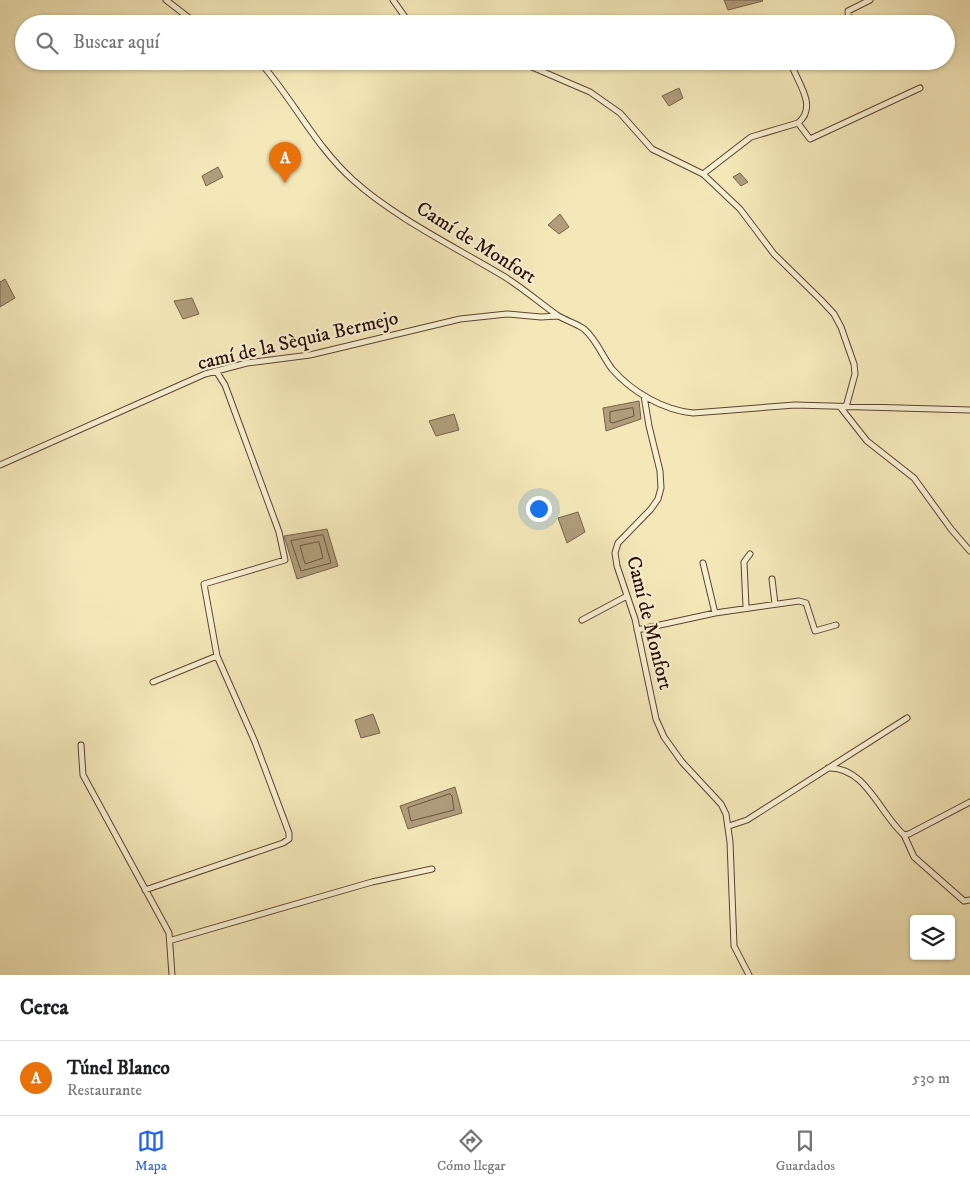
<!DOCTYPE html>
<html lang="es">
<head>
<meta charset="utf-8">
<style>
  body { margin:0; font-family:"IM FELL DW Pica",serif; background:#f6f6f6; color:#202124 }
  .controls { position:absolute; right:15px; bottom:15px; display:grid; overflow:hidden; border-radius:5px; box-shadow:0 1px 4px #0004 }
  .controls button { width:45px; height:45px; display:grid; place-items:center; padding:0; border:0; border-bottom:1px solid #e0e0e0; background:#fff; color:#202124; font:25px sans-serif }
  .you { position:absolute; left:538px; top:508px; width:18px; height:18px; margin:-12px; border:4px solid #fff; border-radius:50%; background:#1a73e8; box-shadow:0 0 0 8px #1a73e833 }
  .badge { display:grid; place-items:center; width:32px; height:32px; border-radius:50%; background:#2563eb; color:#fff; font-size:16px; font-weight:700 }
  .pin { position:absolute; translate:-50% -41px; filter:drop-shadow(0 1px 2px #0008) }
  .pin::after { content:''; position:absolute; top:26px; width:18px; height:15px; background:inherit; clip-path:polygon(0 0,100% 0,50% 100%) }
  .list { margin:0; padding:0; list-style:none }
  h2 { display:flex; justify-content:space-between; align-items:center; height:65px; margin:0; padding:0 20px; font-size:21px }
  h2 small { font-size:16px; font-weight:400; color:#757577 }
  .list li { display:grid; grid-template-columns:32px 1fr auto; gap:15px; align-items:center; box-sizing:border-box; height:75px; padding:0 20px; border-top:1px solid #e0e0e0 }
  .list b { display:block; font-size:19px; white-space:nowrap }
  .list p { margin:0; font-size:16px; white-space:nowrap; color:#757577 }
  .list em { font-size:16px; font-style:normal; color:#757577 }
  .icon { flex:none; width:28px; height:28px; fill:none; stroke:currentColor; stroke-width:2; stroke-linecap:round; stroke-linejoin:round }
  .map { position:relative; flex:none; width:970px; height:975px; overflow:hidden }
  .search { position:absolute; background:#fff; box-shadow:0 1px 4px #0004; left:15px; right:15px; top:15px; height:55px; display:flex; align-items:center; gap:12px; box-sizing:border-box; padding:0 18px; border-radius:28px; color:#757577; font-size:19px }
  .sheet { height:140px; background:#fff }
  nav { display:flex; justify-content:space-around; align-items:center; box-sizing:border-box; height:70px; border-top:1px solid #e0e0e0; background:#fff; font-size:14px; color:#757577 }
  nav a { display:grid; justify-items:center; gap:2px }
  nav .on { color:#2563eb }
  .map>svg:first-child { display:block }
</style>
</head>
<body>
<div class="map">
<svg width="970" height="975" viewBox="0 0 970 975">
  <rect width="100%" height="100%" fill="#f4e8b9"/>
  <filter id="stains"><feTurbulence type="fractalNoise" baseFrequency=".004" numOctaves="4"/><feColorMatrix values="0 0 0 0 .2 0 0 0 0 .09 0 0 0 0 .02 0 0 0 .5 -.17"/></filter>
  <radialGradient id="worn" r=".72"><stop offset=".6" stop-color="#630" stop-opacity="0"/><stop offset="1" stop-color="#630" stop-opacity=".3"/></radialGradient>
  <path fill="#af9d7b" stroke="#79634b" d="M724 0H762L763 1 728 10Z
    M679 88 683 98 669 106 662 96Z
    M218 167 223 177 206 186 202 176Z
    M740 173 748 182 741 186 733 177Z
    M560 214 569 227 559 234 548 225Z
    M5 279 15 298 0 307V282Z
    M192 298 199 314 183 319 174 301Z
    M639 401 641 419 606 431 603 408Z
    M454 414 459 430 436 436 429 421Z
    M578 512 585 532 567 543 558 518Z
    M327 529 338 566 297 579 284 536Z
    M373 714 380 733 361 738 355 720Z
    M455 787 462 813 408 829 400 806Z"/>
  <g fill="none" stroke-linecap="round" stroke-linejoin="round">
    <path stroke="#6c543e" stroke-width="1" d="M633 408 634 416 613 423 610 422V412Z
      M323 535 331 563 301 571 291 541Z
      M319 542 323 558 305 564 300 546Z
      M450 794 452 796 454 810 411 821 408 808Z"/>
    <g stroke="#5c4330" stroke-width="7">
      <path id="minor" d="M166 0 197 24
        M393 0 410 24
        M849 24 848 11 870 0
        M259 61C293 99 315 146 353 180 395 218 457 248 505 277 524 289 540 303 557 315 566 321 576 323 584 329 597 340 602 356 612 369 632 392 663 410 693 413L795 405 970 410
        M518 61 590 92 620 113 652 149 703 174 740 209 774 254 821 300 834 314 841 327 854 364 855 374 846 407
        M798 123 810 139 920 88
        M703 174 751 137 798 123C819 106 796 81 790 61
        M644 396 649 426 660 471 661 488 658 499 651 509 618 543 615 553 617 566 635 619 656 719 664 737 682 762 721 804 726 814 730 842 734 946 749 975
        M841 408 867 441 914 478 951 529 970 551
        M0 465 205 374 247 363 310 355 460 319 507 314 541 317 558 316
        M703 563 715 613
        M772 579 775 604
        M746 607 744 562 750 554
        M582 620 627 596
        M637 630 715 613 799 601 806 603 815 631 836 625
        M153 682 217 656 204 584 285 560 279 532 225 385 216 371
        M81 745 83 775 169 933 172 975
        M828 768C865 766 880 814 904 835L909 834 970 802
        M729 826 747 820 907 718
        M904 835 914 857 964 901 970 900
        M145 890 283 843 289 839V833L255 742 217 656
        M172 940 372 882 432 869"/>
    </g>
    <use href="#minor" stroke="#f8f0d2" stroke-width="5"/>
  </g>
  <g text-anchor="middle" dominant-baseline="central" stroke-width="4.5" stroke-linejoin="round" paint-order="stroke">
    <g font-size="20" fill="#290c02" stroke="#f8f0d2">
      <text transform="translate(476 243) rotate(32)">Camí de Monfort</text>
      <text transform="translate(298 341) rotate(-13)">camí de la Sèquia Bermejo</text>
      <text transform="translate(649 623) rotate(76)">Camí de Monfort</text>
    </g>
  </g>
  <rect width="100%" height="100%" filter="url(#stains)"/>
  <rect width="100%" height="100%" fill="url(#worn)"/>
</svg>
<div class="controls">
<button><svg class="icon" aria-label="layers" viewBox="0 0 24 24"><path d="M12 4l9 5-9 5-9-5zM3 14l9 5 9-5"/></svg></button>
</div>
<div class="you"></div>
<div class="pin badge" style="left:285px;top:183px;background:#e8710a">A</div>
<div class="search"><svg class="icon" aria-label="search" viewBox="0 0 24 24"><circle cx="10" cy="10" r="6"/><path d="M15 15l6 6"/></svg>Buscar aquí</div>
</div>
<section class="sheet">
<h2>Cerca<small></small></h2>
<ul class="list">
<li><span class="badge" style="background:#e8710a">A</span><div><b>Túnel Blanco</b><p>Restaurante</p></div><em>530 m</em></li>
</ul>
</section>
<nav>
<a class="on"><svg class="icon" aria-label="map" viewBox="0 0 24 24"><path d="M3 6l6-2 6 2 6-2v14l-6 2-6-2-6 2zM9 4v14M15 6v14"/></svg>Mapa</a>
<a><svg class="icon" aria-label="directions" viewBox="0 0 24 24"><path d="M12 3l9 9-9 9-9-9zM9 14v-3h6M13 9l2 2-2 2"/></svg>Cómo llegar</a>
<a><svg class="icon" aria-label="saved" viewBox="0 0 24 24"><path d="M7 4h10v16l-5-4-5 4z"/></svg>Guardados</a>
</nav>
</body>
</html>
